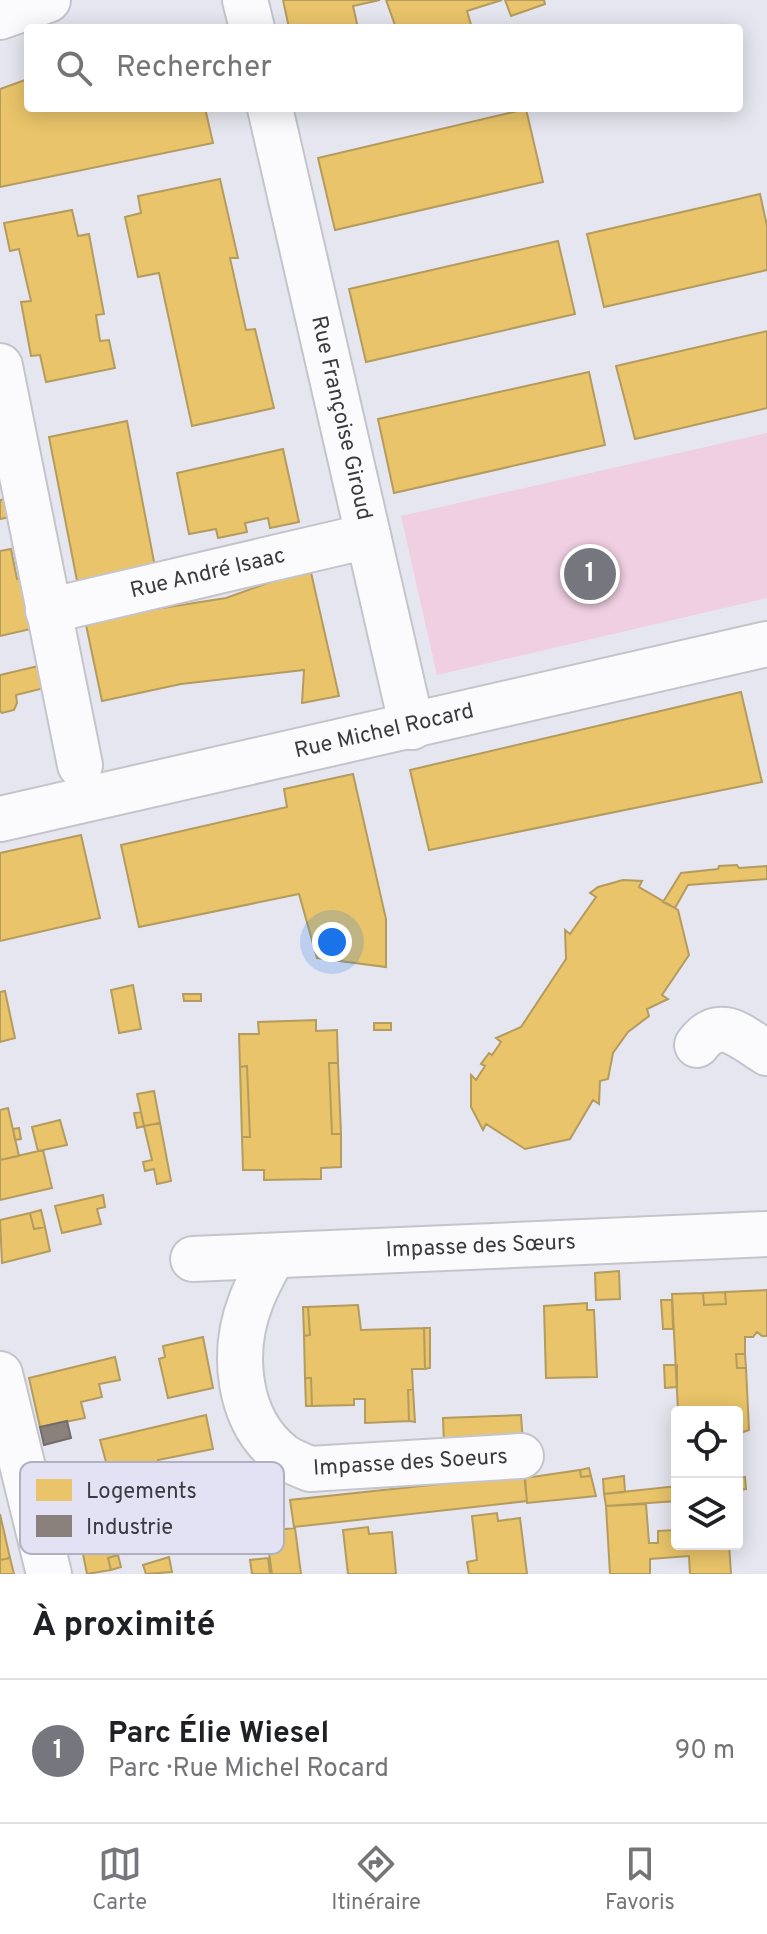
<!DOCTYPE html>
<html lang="fr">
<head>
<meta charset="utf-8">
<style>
  body { margin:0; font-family:Overpass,sans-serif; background:#f2f2f2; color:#202124 }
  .controls { position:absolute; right:24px; bottom:24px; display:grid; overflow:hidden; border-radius:8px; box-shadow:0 4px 20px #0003 }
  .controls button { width:72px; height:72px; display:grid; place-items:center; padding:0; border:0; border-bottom:2px solid #e0e0e0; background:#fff; color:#202124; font:40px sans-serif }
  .you { position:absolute; left:332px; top:942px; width:28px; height:28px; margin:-20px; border:6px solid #fff; border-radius:50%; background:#1a73e8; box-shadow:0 0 0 12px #1a73e833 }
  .badge { display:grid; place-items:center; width:52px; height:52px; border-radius:50%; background:#76767e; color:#fff; font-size:26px; font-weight:700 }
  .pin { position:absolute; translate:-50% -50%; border:4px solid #fff; box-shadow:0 2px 8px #0006 }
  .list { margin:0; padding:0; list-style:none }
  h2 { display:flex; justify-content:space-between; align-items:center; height:104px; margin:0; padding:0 32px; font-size:34px }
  h2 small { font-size:26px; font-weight:400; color:#757577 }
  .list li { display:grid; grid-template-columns:52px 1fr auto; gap:24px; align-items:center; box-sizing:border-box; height:144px; padding:0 32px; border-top:2px solid #e0e0e0 }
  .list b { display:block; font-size:30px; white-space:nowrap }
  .list p { margin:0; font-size:26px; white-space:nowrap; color:#757577 }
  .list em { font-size:26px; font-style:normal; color:#757577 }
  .icon { flex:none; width:44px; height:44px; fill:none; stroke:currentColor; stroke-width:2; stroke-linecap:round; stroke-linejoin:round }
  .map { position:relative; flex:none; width:767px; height:1574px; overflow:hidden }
  .search { position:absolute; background:#fff; box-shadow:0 4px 20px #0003; left:24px; right:24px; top:24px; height:88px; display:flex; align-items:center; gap:20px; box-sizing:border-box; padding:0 28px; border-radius:8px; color:#757577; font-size:30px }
  .sheet { height:248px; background:#fff }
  nav { display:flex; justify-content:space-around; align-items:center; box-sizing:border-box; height:112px; border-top:2px solid #e0e0e0; background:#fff; font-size:22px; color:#757577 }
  nav a { display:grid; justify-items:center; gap:4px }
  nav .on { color:#76767e }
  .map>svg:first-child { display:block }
</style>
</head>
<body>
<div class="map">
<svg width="767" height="1574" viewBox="0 0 767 1574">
  <rect width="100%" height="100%" fill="#e6e6f0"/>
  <path fill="#efcfe1" d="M767 433V598L437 675 401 516Z"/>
  <path fill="#e9c46a" stroke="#b49b5e" stroke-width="2" d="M283 0H380L353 6 358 28H289Z
    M386 0H502L467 11 472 28H396Z
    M505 0H544L545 4 511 16Z
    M28 79V108H205L213 143 0 187V89Z
    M526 109 543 182 335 230 318 158Z
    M220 179 238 258H230L246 330 255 329 274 408 192 426 159 273 138 277 125 217 141 213 138 196Z
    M760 194 767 226V270L604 307 587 234Z
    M72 210 78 236 89 234 104 314 96 315 100 341 109 340 115 368 46 382 40 355 31 356 21 302 31 301 19 249 10 251 4 223Z
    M558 241 575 314 366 362 349 289Z
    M767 331V408L635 439 616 366Z
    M589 372 605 445 394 493 378 419Z
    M127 421 156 572 79 591 49 437Z
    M283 449 299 522 270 528 268 518 245 523 247 532 218 538 216 529 189 534 177 473Z
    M18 497 22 515 0 519V500Z
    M11 549 17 579 24 577 35 628 0 636V551Z
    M310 568 339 696 302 703 304 670 181 684 102 701 85 620 226 598Z
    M51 663 56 685 16 695 17 703 14 710 2 713 0 711V675Z
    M741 692 762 782 429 850 410 770Z
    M353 774 386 919V967L317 958 299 894 139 927 121 845 287 807 284 789Z
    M81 835 100 918 0 941V853Z
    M737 865 739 868 767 866V879L688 885 675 908 663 902 681 873 718 869 719 866Z
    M623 880 642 881 639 887 678 910 689 955 662 995 668 999 647 1009 649 1016 628 1032 613 1053 608 1079 600 1081 599 1104 593 1100 570 1139 525 1149 486 1124 483 1130 471 1107V1075L476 1080 485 1066 481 1064 489 1053 492 1055 501 1042 496 1038 521 1027 566 959 565 930 570 934 596 897 590 893 598 887Z
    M133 985 141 1029 119 1033 111 990Z
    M5 991 15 1038 0 1042V992Z
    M183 994H201V1001H184Z
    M316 1020V1031L337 1030 338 1063H329L332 1134H341V1167L321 1168V1179L264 1180V1170H243L242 1137H250L247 1066 240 1067 239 1034H259L258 1022Z
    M374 1023H391V1030H374Z
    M329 1063H338L341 1134H332Z
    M247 1066 250 1137H242L240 1067Z
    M154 1091 160 1123 144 1126 137 1094Z
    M8 1108 19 1156 0 1160V1110Z
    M141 1112 144 1126 137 1128 134 1113Z
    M60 1120 67 1145 38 1151 32 1127Z
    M160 1123 171 1181 157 1184 154 1169 145 1171 143 1162 152 1160 144 1126Z
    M19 1128 21 1139 15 1140 13 1129Z
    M43 1150 52 1188 0 1200V1160Z
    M103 1195 105 1207 97 1209 101 1224 62 1233 55 1206Z
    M41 1210 45 1227 34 1229 30 1213Z
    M30 1213 34 1229 45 1227 50 1251 2 1263 0 1220Z
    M619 1271 620 1299 596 1300 595 1273Z
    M767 1290V1336H762L757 1332 753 1337H745V1354H736L737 1368H746L749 1430 737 1434V1412L678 1411 672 1294 703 1293 704 1305 726 1304 725 1292Z
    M725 1292 726 1304 704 1305 703 1293Z
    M661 1300H672L673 1329H663Z
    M587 1303V1310H594L597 1377 546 1378 544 1306Z
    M358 1305 361 1330 424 1328 425 1369H412L413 1389 408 1390 409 1421 365 1423V1399H354V1405L312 1406 311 1378H305L304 1336 310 1335 308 1307Z
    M303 1307H308L310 1335 304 1336Z
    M424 1328H430V1368L425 1369Z
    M203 1337 213 1388 168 1398 159 1359 165 1357 163 1346Z
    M736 1354H745L746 1368H737Z
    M115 1357 120 1380 99 1384 102 1397 81 1402 85 1418 40 1427 29 1378Z
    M664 1365H677V1387L665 1388Z
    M305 1378H311L312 1406H306Z
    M413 1389 415 1422 409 1421 408 1390Z
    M206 1415 213 1449 158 1460 165 1491 117 1502 100 1440Z
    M521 1415 523 1443 444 1445 443 1418Z
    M589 1468 591 1476 581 1477 580 1470Z
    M580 1470 581 1477 591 1476 596 1496 527 1503 525 1478Z
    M524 1475 527 1501 294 1527 290 1500Z
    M624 1476 625 1492 604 1494 603 1479Z
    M745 1477 746 1489 737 1490V1479Z
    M677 1486V1501L606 1506 604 1494Z
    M646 1504 649 1543H658V1531L677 1530V1544H729L731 1574H690L689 1556 650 1559V1574H610L606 1506Z
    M497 1513 498 1521 520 1518 527 1574H469L467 1562 477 1560 472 1516Z
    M0 1514 10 1558 0 1560Z
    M368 1527 369 1534 392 1532 396 1574H348L343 1530Z
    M295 1528 301 1574H272L266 1531Z
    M112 1531 118 1555 108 1558 111 1570 87 1574 80 1539Z
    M118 1555 121 1567 111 1570 108 1558Z
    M169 1557 172 1572 146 1574 143 1565Z
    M10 1558 14 1574H0V1560Z
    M268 1558 270 1574H252L250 1560Z"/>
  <path fill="#8a817c" stroke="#726c6a" stroke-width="2" d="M67 1421 71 1438 44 1445 40 1427Z"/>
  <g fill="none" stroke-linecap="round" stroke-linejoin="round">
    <g stroke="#c4c4cb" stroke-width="48">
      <g id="minor">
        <path d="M245 0 252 28"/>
        <path id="s1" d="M270 108 412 727"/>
        <path d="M0 366 80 765"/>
        <path id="s2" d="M48 611 368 536"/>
        <path id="s3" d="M0 819 767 644"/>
        <path d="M697 1045C720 1014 741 1037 767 1053"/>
        <path id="s4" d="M273 1256C265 1271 257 1285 251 1301 231 1352 237 1420 282 1455 289 1461 301 1465 310 1469L521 1456"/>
        <path id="s5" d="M193 1259 767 1234"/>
        <path d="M0 1374 49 1574"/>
      </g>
    </g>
    <g stroke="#c4c4cb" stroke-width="48">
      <path id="major" d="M0 17 48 0"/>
    </g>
    <use href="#minor" stroke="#fbfbfd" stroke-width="44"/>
    <use href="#major" stroke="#fbfbfd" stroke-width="44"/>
  </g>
  <g text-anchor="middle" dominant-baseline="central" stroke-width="8" stroke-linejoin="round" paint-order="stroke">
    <g font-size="22" fill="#3a3a41" stroke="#e2e2f4">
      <text stroke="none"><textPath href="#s1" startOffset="318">Rue Françoise Giroud</textPath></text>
      <text stroke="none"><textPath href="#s2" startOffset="164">Rue André Isaac</textPath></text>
      <text stroke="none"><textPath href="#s3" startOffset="394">Rue Michel Rocard</textPath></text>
      <text stroke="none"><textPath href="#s5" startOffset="288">Impasse des Sœurs</textPath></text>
      <text stroke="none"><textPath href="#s4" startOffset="350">Impasse des Soeurs</textPath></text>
    </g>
  </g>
  <rect x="20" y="1462" width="264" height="92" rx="12" fill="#e2e2f4" stroke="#b0b0be" stroke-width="2"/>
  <rect x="36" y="1479" width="36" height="22" fill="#e9c46a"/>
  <rect x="36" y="1515" width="36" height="22" fill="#8a817c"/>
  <g font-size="22" fill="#3a3a41">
    <text x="86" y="1498">Logements</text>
    <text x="86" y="1534">Industrie</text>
  </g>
</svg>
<div class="controls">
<button><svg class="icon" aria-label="locate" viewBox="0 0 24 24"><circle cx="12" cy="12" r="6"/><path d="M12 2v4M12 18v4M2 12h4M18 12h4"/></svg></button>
<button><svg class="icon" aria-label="layers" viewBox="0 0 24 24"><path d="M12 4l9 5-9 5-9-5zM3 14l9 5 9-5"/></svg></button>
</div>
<div class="you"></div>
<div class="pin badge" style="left:590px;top:574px">1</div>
<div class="search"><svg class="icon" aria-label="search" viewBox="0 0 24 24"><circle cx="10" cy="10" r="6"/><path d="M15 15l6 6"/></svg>Rechercher</div>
</div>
<section class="sheet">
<h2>À proximité<small></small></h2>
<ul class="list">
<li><span class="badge">1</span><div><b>Parc Élie Wiesel</b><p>Parc · Rue Michel Rocard</p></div><em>90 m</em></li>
</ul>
</section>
<nav>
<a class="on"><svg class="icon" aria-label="map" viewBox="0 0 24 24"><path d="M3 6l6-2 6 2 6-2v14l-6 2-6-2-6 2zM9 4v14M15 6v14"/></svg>Carte</a>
<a><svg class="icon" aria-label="directions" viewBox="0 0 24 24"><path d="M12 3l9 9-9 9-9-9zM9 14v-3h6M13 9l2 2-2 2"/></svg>Itinéraire</a>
<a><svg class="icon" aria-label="saved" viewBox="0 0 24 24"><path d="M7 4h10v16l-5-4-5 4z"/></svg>Favoris</a>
</nav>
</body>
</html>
